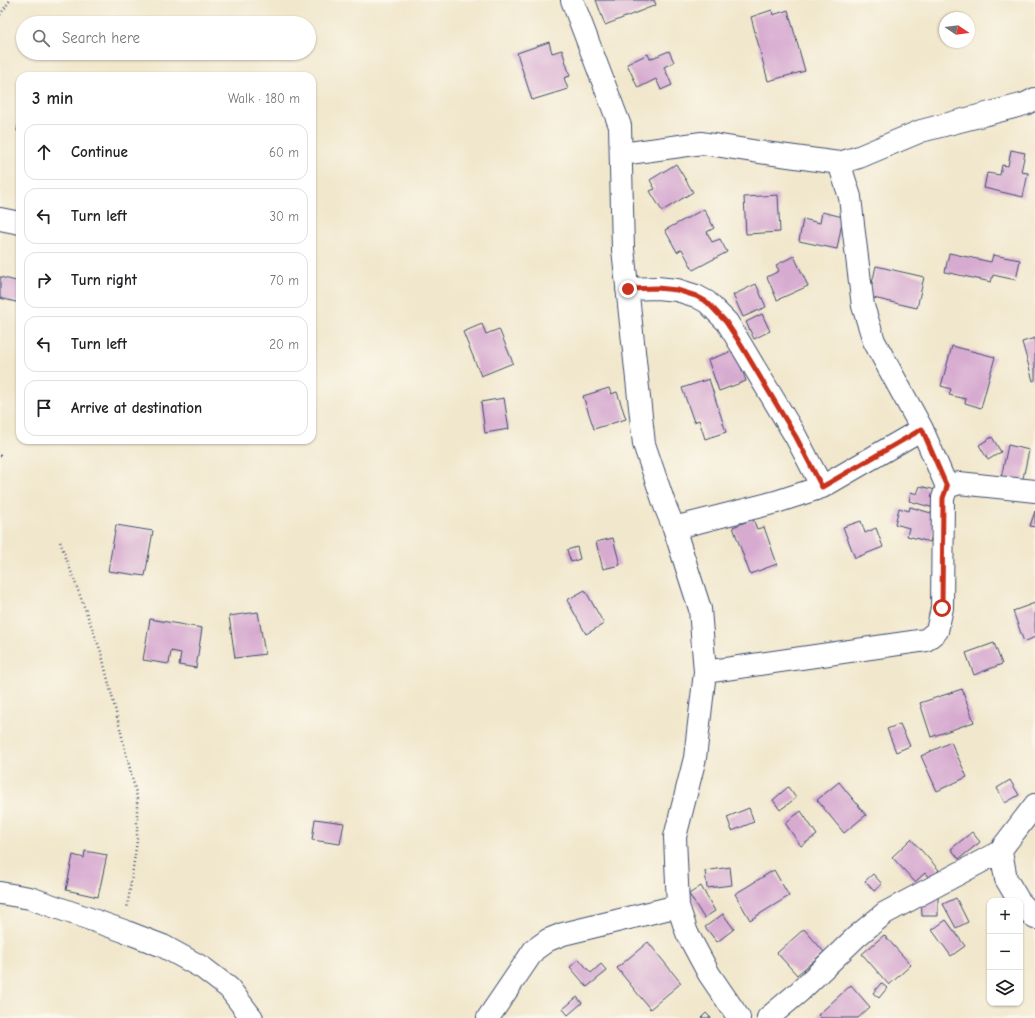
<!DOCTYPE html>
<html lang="en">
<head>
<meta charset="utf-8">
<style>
  body { margin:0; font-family:"Comic Neue",sans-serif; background:#f2f2f2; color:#202124 }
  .controls { position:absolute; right:12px; bottom:12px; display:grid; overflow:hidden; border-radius:8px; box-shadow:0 1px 3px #0004 }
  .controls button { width:36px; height:36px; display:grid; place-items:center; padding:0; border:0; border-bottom:1px solid #e0e0e0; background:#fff; color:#202124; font:20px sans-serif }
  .compass { position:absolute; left:939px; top:12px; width:36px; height:36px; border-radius:50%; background:#fff; box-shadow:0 1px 3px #0004; rotate:103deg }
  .stop { position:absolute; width:12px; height:12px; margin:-9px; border:3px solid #c8321e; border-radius:50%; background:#fff }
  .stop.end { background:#c8321e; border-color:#fff; box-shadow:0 1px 4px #0008 }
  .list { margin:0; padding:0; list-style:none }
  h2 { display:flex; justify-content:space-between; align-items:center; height:52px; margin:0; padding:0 16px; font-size:17px }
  h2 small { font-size:13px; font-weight:400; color:#757577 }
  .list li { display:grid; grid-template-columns:26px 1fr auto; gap:12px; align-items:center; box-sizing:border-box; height:56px; margin:0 8px 8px; padding:0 8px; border:1px solid #e0e0e0; border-radius:12px }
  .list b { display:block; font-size:15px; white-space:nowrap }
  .list em { font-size:13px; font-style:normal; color:#757577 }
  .icon { flex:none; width:22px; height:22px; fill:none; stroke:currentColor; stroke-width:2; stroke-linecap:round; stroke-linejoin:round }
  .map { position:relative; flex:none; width:1035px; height:1018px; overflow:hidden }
  .search { position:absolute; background:#fff; box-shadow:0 1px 3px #0004; left:16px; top:16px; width:300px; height:44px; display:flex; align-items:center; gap:10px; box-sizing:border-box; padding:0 14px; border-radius:22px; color:#757577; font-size:15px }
  .panel { position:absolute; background:#fff; box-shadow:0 1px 3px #0004; left:16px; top:72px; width:300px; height:372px; border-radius:12px }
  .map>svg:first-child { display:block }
</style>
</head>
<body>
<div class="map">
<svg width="1035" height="1018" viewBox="0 0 1035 1018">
  <rect width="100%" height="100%" fill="#fbf7ec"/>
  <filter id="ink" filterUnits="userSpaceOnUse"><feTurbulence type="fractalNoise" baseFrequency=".025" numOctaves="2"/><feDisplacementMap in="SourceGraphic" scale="8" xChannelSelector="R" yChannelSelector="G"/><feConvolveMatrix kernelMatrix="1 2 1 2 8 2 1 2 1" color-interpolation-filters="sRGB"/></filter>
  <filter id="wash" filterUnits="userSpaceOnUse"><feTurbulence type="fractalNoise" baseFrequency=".012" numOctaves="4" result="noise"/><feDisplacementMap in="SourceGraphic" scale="16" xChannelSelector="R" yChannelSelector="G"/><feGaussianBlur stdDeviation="0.9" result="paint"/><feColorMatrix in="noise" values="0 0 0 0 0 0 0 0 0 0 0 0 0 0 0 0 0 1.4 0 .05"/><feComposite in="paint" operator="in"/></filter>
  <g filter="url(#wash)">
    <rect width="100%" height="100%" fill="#f1e7cc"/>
    <g id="blocks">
      <path fill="#d7aad0" d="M596 0H654L656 5 605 25Z
        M772 10 773 15 788 10 805 71 768 81 751 17Z
        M549 42 552 53 562 50 570 76 564 78 568 89 532 100 517 53Z
        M669 51 674 62 664 67 672 85 661 90 656 79 638 88 627 64 648 54 650 59Z
        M19 121H20V132L17 131Z
        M1011 150 1025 153 1021 172 1028 173 1023 197 984 188 987 173 1000 175 1002 165 1008 166Z
        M676 164 693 192 662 211 650 191 655 189 650 180Z
        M778 195 780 232 746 234 744 197Z
        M704 209 714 228 707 232 712 242 720 239 727 252 693 270 682 249 677 252 665 230Z
        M822 212 843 217 837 249 799 241 803 219 820 223Z
        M949 253 991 262 993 255 1020 260 1016 280 993 275 991 282 945 272Z
        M794 256 808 286 777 300 767 277 779 271 776 265Z
        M876 266 924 277 917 308 869 297Z
        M0 277 20 282V303L0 298Z
        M756 284 766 307 743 317 733 295Z
        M762 314 770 331 754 339 746 322Z
        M482 324 486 334 499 329 513 363 481 376 463 332Z
        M1035 338V380L1033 381 1022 342Z
        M952 346 995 357 981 408 965 403 966 399 949 395 951 389 941 386Z
        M735 350 746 381 719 391 708 360Z
        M709 379 726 432 705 439 699 420 694 422 682 388Z
        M609 388 611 394 617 392 626 419 594 429 583 396Z
        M504 398 509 429 485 433 481 402Z
        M992 437 1001 452 988 460 979 445Z
        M1008 445 1029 450 1021 488 1001 478Z
        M920 486 939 491 934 508 909 501 911 492 917 494Z
        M910 507 938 515 930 542 907 536 909 528 895 524 899 508 909 511Z
        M1035 511V527L1030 526Z
        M753 519 757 529 764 527 777 564 750 574 733 527Z
        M861 521 865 533 876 528 883 547 855 558 843 527Z
        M116 525 153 531 145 576 108 571Z
        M613 538 620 565 603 569 596 542Z
        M577 547 580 559 571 562 567 550Z
        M585 590 604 624 586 634 567 600Z
        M1035 603V637L1024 642 1013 611Z
        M258 612 265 654 235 658 229 616Z
        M150 619 202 628 196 668 179 665 181 653 171 651 169 664 143 660Z
        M994 643 1002 664 974 675 966 653Z
        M962 689 974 722 931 737 920 703Z
        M900 724 910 746 896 752 887 729Z
        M951 742 967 777 937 791 921 756Z
        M1010 780 1019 795 1005 803 997 788Z
        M839 782 866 815 844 833 817 800Z
        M788 787 796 798 780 810 773 800Z
        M749 808 754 822 732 831 727 817Z
        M801 811 817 835 801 846 785 823Z
        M315 819 344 823 340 844 312 840Z
        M972 832 980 842 959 859 951 849Z
        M911 839 939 870 930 879 925 873 915 882 892 857Z
        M85 851 107 855 98 897 66 890 73 855 84 858Z
        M730 867 732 885 707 888 705 871Z
        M774 870 789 896 750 920 735 894Z
        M873 874 882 884 874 891 865 881Z
        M701 886 715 911 704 918 689 894Z
        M921 896H938V916H922Z
        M956 898 968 922 956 928 943 904Z
        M723 914 734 929 717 942 705 927Z
        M946 920 965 946 951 956 932 930Z
        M804 929 824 952 797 975 777 953Z
        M884 935 911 965 889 985 862 954Z
        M648 942 681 983 650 1009 617 968Z
        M579 959 591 973 601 964 607 971 587 987 570 967Z
        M881 983 887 988 879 998 873 993Z
        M851 985 870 1007 858 1018H821L818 1015Z
        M577 997 582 1003 568 1015 563 1009Z
        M706 1013 711 1018H701Z"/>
    </g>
  </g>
  <g filter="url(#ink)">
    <use href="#blocks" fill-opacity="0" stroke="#3b4b6e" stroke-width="1"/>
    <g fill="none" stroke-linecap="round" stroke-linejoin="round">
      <g stroke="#3b4b6e" stroke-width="24">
        <path id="minor" d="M572 0 620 126 623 249 644 444 665 506 674 528 700 609 705 672 695 758 675 837 678 906 687 933 709 974 739 1018
          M622 154 702 143 759 152 839 163 859 157 921 131 1025 104 1035 99
          M839 163 850 197 854 233 863 306 874 341 922 429 947 487
          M0 219 20 223
          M627 289 657 288 677 290 696 296 707 302 727 322 738 340 796 437 822 487
          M674 528 776 502 822 487 922 429
          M705 672 926 640 937 631 942 608 943 498 947 487 959 483 1035 491
          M999 852 1002 857 1006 879 1019 901
          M0 893 30 898 124 931 163 946 203 968 229 988 252 1018
          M1020 902 1035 918
          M488 1018 534 950 548 940 563 934 678 906
          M768 1018 799 992 856 937 885 913 999 852 1035 805"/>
      </g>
      <path stroke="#3b4b6e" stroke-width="2.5" stroke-dasharray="1 3" stroke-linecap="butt" d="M0 15 10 0
        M0 456H1
        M60 542 101 652 137 797V841L127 909"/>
      <use href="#minor" stroke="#fff" stroke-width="22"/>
    </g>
  </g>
  <g fill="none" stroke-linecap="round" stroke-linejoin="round" filter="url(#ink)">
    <path stroke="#c8321e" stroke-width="5" d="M628 289 657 288 677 290 696 296 707 302 726 322 738 340 796 437 822 487 922 429 947 487 943 498 942 608"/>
  </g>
</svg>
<div class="controls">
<button>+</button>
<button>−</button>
<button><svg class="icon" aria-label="layers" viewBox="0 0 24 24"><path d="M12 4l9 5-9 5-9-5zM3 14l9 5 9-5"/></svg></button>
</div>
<svg class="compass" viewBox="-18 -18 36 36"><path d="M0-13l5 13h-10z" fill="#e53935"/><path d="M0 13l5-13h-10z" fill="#757577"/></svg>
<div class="stop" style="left:942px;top:608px"></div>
<div class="stop end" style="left:628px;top:289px"></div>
<div class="search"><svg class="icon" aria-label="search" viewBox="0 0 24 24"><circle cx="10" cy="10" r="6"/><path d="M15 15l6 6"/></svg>Search here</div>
<section class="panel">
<h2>3 min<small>Walk · 180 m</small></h2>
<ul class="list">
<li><svg class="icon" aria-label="ahead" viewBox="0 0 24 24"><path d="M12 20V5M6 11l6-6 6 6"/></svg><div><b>Continue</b></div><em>60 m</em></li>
<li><svg class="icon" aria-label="left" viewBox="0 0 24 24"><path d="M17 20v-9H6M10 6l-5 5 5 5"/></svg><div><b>Turn left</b></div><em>30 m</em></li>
<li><svg class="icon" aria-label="right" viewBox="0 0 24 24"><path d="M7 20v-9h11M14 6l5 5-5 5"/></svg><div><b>Turn right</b></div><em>70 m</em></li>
<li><svg class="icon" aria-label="left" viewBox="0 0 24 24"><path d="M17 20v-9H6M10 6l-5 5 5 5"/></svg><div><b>Turn left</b></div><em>20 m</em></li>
<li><svg class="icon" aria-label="arrive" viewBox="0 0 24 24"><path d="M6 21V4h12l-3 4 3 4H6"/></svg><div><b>Arrive at destination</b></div></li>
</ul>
</section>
</div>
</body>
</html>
